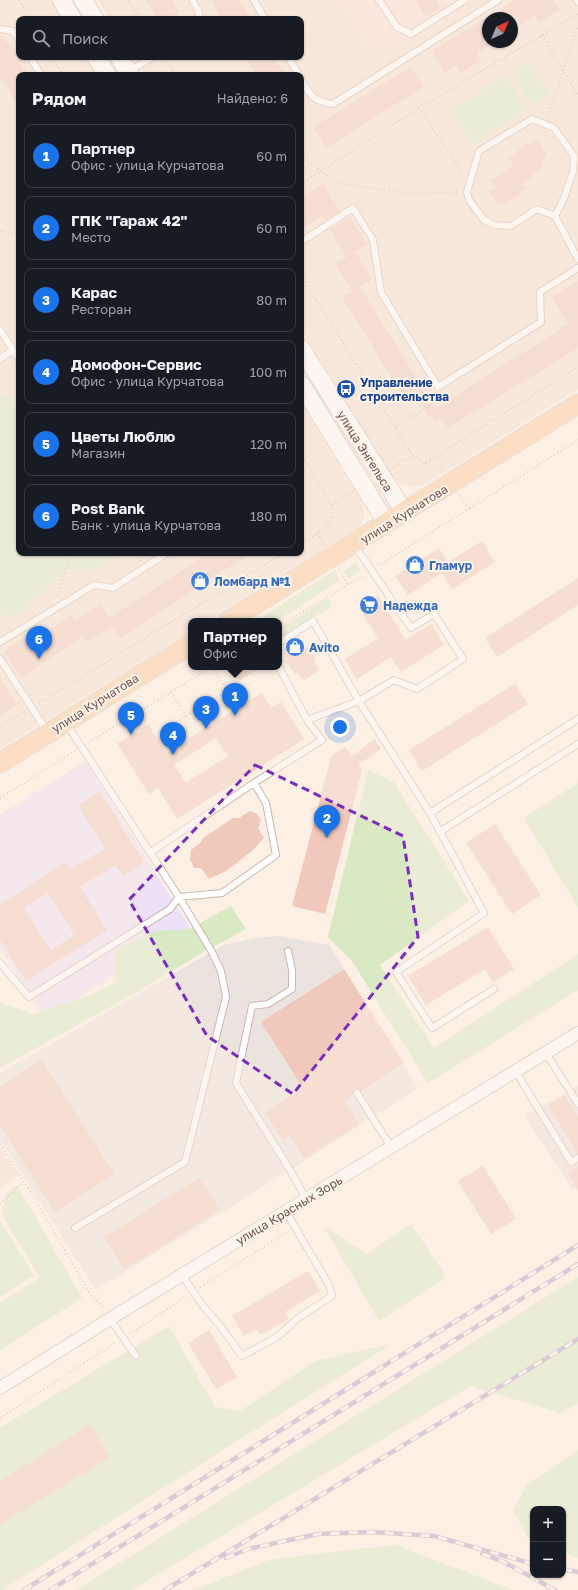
<!DOCTYPE html>
<html lang="ru">
<head>
<meta charset="utf-8">
<style>
  body { margin:0; font-family:"Golos Text",sans-serif; background:#242831; color:#f1f3f6 }
  .controls { position:absolute; right:12px; bottom:12px; display:grid; overflow:hidden; border-radius:8px; box-shadow:0 1px 3px #0004 }
  .controls button { width:36px; height:36px; display:grid; place-items:center; padding:0; border:0; border-bottom:1px solid #363941; background:#171b24; color:#f1f3f6; font:20px sans-serif }
  .compass { position:absolute; left:482px; top:12px; width:36px; height:36px; border-radius:50%; background:#171b24; box-shadow:0 1px 3px #0004; rotate:44deg }
  .you { position:absolute; left:340px; top:727px; width:14px; height:14px; margin:-10px; border:3px solid #fff; border-radius:50%; background:#1a73e8; box-shadow:0 0 0 6px #1a73e833 }
  .badge { display:grid; place-items:center; width:26px; height:26px; border-radius:50%; background:#1a73e8; color:#fff; font-size:13px; font-weight:700 }
  .pin { position:absolute; translate:-50% -33px; filter:drop-shadow(0 1px 2px #0008) }
  .pin::after { content:''; position:absolute; top:21px; width:14px; height:12px; background:inherit; clip-path:polygon(0 0,100% 0,50% 100%) }
  .popup { position:absolute; left:188px; top:618px; width:94px; height:52px; box-sizing:border-box; display:grid; place-content:center; border-radius:8px; background:#171b24; filter:drop-shadow(0 1px 3px #0005); font-size:13px; white-space:nowrap; color:#9ea1a6 }
  .popup b { font-size:15px; color:#f1f3f6 }
  .popup::after { content:''; position:absolute; left:50%; top:100%; margin-left:-8px; border:8px solid transparent; border-top-color:#171b24 }
  .list { margin:0; padding:0; list-style:none }
  h2 { display:flex; justify-content:space-between; align-items:center; height:52px; margin:0; padding:0 16px; font-size:17px }
  h2 small { font-size:13px; font-weight:400; color:#9ea1a6 }
  .list li { display:grid; grid-template-columns:26px 1fr auto; gap:12px; align-items:center; box-sizing:border-box; height:64px; margin:0 8px 8px; padding:0 8px; border:1px solid #363941; border-radius:8px }
  .list b { display:block; font-size:15px; white-space:nowrap }
  .list p { margin:0; font-size:13px; white-space:nowrap; color:#9ea1a6 }
  .list em { font-size:13px; font-style:normal; color:#9ea1a6 }
  .icon { flex:none; width:22px; height:22px; fill:none; stroke:currentColor; stroke-width:2; stroke-linecap:round; stroke-linejoin:round }
  .map { position:relative; flex:none; width:578px; height:1590px; overflow:hidden }
  .search { position:absolute; background:#171b24; box-shadow:0 1px 3px #0004; left:16px; top:16px; width:288px; height:44px; display:flex; align-items:center; gap:10px; box-sizing:border-box; padding:0 14px; border-radius:8px; color:#9ea1a6; font-size:15px }
  .panel { position:absolute; background:#171b24; box-shadow:0 1px 3px #0004; left:16px; top:72px; width:288px; height:484px; border-radius:8px }
  .map>svg:first-child { display:block }
</style>
</head>
<body>
<div class="map">
<svg width="578" height="1590" viewBox="0 0 578 1590">
  <rect width="100%" height="100%" fill="#fcefe4"/>
  <path fill="#f3e0d2" fill-rule="evenodd" d="M0 0H53L65 19H19V57H88L99 75H19V553H301V404L359 498 363 508 364 515V519L359 527 206 621H191V631L0 749Z
    M98 0H578V389L426 484 417 486H407L400 484 392 475 301 329V75H144L133 57H301V19H109ZM488 18H512V42H488Z
    M0 1147 18 1175 0 1187Z"/>
  <path fill="#fcddd8" d="M338 0H476L404 45 368 48Z"/>
  <path fill="#ebe3de" d="M278 936 329 945 418 1088 290 1170 96 1290 0 1140V1073L224 945 256 938Z
    M578 1085V1186L572 1190 525 1116Z"/>
  <path fill="#ece1f8" d="M86 761 190 928 44 1019 0 948V815Z"/>
  <path fill="#d8e9c3" d="M529 61 550 95 533 106 512 72Z
    M506 75 527 109 472 144 450 110Z
    M0 396H9L19 411V553H123L98 569 68 570 14 617 0 614Z
    M356 563 361 570 349 578 344 571Z
    M335 570 340 580 277 621H262L266 614Z
    M329 597 332 606 279 639V629Z
    M368 770 394 782 469 901 380 965 434 1048 578 954V990L428 1083 352 961 328 937Z
    M578 783V908L524 818Z
    M231 906 246 929 193 958 139 991 0 1068V1003L33 1014 91 995 116 982 115 950 155 931 189 929Z
    M17 1185 82 1298 0 1350V1303L40 1278 2 1215 5 1195Z
    M0 1221 34 1275 0 1297Z
    M411 1224 445 1275 443 1279 379 1321 324 1227 367 1254Z
    M578 1277V1403L560 1413 471 1386 132 1590H76Z
    M169 1326 215 1407 240 1411 315 1361 391 1344 2 1590H0V1428Z
    M578 1450V1558L563 1552V1509H533V1541L529 1540 513 1510 527 1485Z
    M395 1545 513 1590H193L272 1559Z"/>
  <path fill="#f1c9bc" fill-rule="evenodd" d="M146 0H172L180 12 169 19H158Z
    M211 0H238L250 19H222Z
    M416 0H436L441 7 426 17Z
    M515 0H553L560 10 539 23 535 16 512 30V18H488V46L477 53 482 60 461 73 456 66 445 73 432 51Z
    M0 37 12 46 22 62 20 63 27 75H19V108L0 76Z
    M246 57H273L285 75H257Z
    M411 67 423 87 326 148 313 127Z
    M538 140 548 156 541 160 544 166 530 175 532 179 523 184 526 189 519 193 520 195 498 206 489 192 496 188 491 180 514 166 509 158 519 152 517 150 528 143 529 145Z
    M323 184 340 211 325 221 322 216 301 229V197Z
    M350 217 367 244 355 252 372 279 360 287 435 408 558 331V330L568 324 552 297 578 281V348L448 428 441 418 436 421 432 416 429 418 417 398 408 404 342 297 352 291 335 264 347 257 329 229Z
    M482 541 495 562 452 589 442 573 408 595 395 576 439 548 448 562Z
    M208 553H251L121 638 113 626 88 642 83 636 22 678 4 651 32 633 36 639 71 616 75 621 100 604 109 618Z
    M578 578V605L497 657 485 638Z
    M378 596 406 640 431 624 444 645 401 672 391 657 357 679 345 659 378 638 359 608Z
    M299 639 305 648 307 647 316 660 314 662 319 670 303 681 297 672 295 674 286 661 288 659 283 650Z
    M230 667H261L239 681Z
    M0 677 17 705 0 715Z
    M515 684 528 704 422 771 409 750Z
    M262 693 271 708 281 702 304 739 177 819 158 788 149 794 117 744 148 724 166 753ZM216 738 228 756 186 783 174 765Z
    M375 739 381 749 358 765 362 770 325 914 292 906 331 757 345 747 352 756Z
    M100 792 144 862 123 876 116 865 80 887 107 930 26 981 0 940V904L65 863 70 870 105 848 78 805ZM48 893 74 935 51 950 24 908Z
    M250 811 257 814 261 821 258 828 264 838 252 851 226 871 209 879 201 868H194L190 859 191 850 200 843 203 838 233 818H239Z
    M495 824 541 895 512 914 466 843Z
    M488 927 514 969 493 982 485 969 426 1005 408 976Z
    M344 969 404 1063 361 1091 357 1089H354L353 1093V1095L345 1101 359 1124 304 1159 289 1136 283 1140 265 1113 303 1088 261 1022Z
    M41 1060 115 1174 55 1212 0 1126V1086Z
    M565 1095 578 1116V1154L548 1105Z
    M483 1166 516 1219 491 1234 458 1181Z
    M578 1167V1191L568 1173Z
    M199 1178 220 1210 124 1270 104 1237Z
    M308 1271 320 1291 285 1312 289 1319 260 1335 256 1329 244 1336 232 1316Z
    M209 1330 237 1377 216 1389 188 1343Z
    M90 1425 110 1457 0 1525V1481Z"/>
  <g fill="none" stroke-linecap="round" stroke-linejoin="round">
    <g stroke="#cfb7ae" stroke-width="8">
      <path id="service" d="M192 0 198 10 200 19
        M254 0 265 19
        M379 0 397 27 411 34 465 0
        M577 0 578 2
        M0 29 13 31 19 40
        M30 57 41 75
        M288 57 299 75
        M129 71 153 57
        M301 79C311 96 312 101 333 104L498 0
        M532 119 554 128 574 156 573 172 564 198 555 216 537 209 511 226 494 225 484 220 469 200 467 192 479 151Z
        M555 216 578 259
        M301 242 353 208 373 240 381 292 438 387 541 322 540 292 578 268
        M0 330 13 350 0 359
        M13 350 19 359
        M355 546 411 628 434 614 463 659 417 689 394 680 359 701 430 813 484 913 396 972 432 1028 494 989
        M0 642 94 585 113 588 167 553
        M279 643 313 621 359 701 307 720
        M0 659 47 731
        M430 813 578 719
        M441 831 578 744
        M151 852 254 783 322 740 307 720 279 667
        M288 951 292 970V989L268 1004 252 1006 236 1083 290 1170 306 1199
        M0 963 29 997 170 909 179 897 66 723
        M546 1053 578 1104
        M516 1072 571 1162 578 1158
        M357 1093 391 1147
        M75 1228 185 1162 226 997 221 971 212 952 179 897 222 893 276 855 266 803 254 783
        M182 1275 203 1306 221 1327 242 1356 277 1337 298 1318 332 1296 329 1285 286 1212
        M110 1319 136 1356"/>
    </g>
    <g stroke="#cfb7ae" stroke-width="14">
      <path id="minor" d="M0 1388 113 1317 578 1033"/>
    </g>
    <g stroke="#d2b6ab" stroke-width="19">
      <path id="secondary" d="M61 0 73 19
        M83 0 95 19
        M96 57 107 75
        M119 57 130 75
        M301 348 405 513
        M301 384 387 524"/>
    </g>
    <g stroke="#d8cfcc" stroke-width="21">
      <path id="primary" d="M228 621 578 404
        M0 763 191 644"/>
    </g>
    <path stroke="#d6ac9f" stroke-width="2" stroke-dasharray="1 3" stroke-linecap="butt" d="M19 0 31 19
      M128 0 140 19
      M542 35 578 95
      M53 57 63 75
      M164 57 176 75
      M419 108 463 174
      M548 116 578 26
      M301 157 338 183 408 194 458 192
      M301 184 419 108 578 14
      M0 231 19 235
      M301 275 412 455 425 463 578 367
      M395 427 443 397 442 393
      M301 453 332 505C337 525 315 535 301 543
      M425 463 443 470
      M392 468 412 455
      M459 495 469 509
      M332 505 353 492
      M317 533 324 544
      M137 553 141 561
      M275 553 278 557
      M378 566 578 440
      M339 569 348 584
      M58 596 70 553
      M279 626 364 575
      M227 691 237 684
      M171 692 186 716 227 691 212 667
      M39 703 284 553
      M0 727 25 711
      M160 733 186 716
      M89 742 212 667
      M0 798 75 751
      M0 1144 36 1201 91 1295 105 1309
      M0 1204 24 1181
      M200 1287 288 1232
      M130 1334 187 1296
      M0 1418 116 1342"/>
    <use href="#service" stroke="#fff" stroke-width="6"/>
    <use href="#minor" stroke="#fff" stroke-width="12"/>
    <use href="#secondary" stroke="#fff" stroke-width="17"/>
    <use href="#primary" stroke="#faca9d" stroke-width="19"/>
    <g stroke="#b0a3c5" stroke-width="4.5">
      <path id="rail" d="M482 1554 502 1561 555 1590
        M226 1558 248 1549 318 1534 372 1532 434 1536 533 1564
        M563 1569 578 1572
        M24 1590 578 1245
        M50 1590 578 1264
        M165 1590 578 1339"/>
    </g>
    <use href="#rail" stroke="#fff4ea" stroke-width="3" stroke-dasharray="9" stroke-linecap="butt"/>
  </g>
  <path d="M0 0H578V1590H0ZM255 765 403 836 418 937 293 1094 207 1036 129 900Z" fill="#fcefe4" fill-opacity=".55" fill-rule="evenodd"/>
  <path fill="none" stroke="#7b2cbf" stroke-width="3" stroke-dasharray="8 5" stroke-linejoin="round" d="M255 765 403 836 418 937 293 1094 207 1036 129 900Z"/>
  <defs>
    <g id="bus-disc" transform="scale(1)"><circle r="9.5" fill="#1a4fb4" stroke="#fff4ea"/><path d="M-5-6H5V4H4V6H2V4H-2V6H-4V4H-5ZM-3.5-4V0h7V-4ZM-3.5 1.2v1.5H-2V1.2ZM2 1.2v1.5H3.5V1.2Z" fill="#fff"/></g>
    <g id="shop-disc" transform="scale(1)"><circle r="9.5" fill="#3f7fe0" stroke="#fff4ea"/><path d="M-5-2.5h2.3a2.7 3.5 0 0 1 5.4 0H5L5.5 6h-11ZM-1.5-2.5h3a1.5 2.3 0 0 0-3 0Z" fill="#fff"/></g>
    <g id="supermarket-disc" transform="scale(1)"><circle r="9.5" fill="#3f7fe0" stroke="#fff4ea"/><path d="M-6-5.5h2.5l.6 2H6L4.5 2H-2.5L-4.4-4H-6ZM-1.5 3.2a1.3 1.3 0 1 0 .1 0ZM3 3.2a1.3 1.3 0 1 0 .1 0Z" fill="#fff"/></g>
  </defs>
  <g fill-rule="evenodd">
    <use href="#bus-disc" x="346" y="389"/>
    <use href="#shop-disc" x="415" y="565"/>
    <use href="#shop-disc" x="200" y="581"/>
    <use href="#supermarket-disc" x="369" y="605"/>
    <use href="#shop-disc" x="295" y="647"/>
  </g>
  <g text-anchor="middle" dominant-baseline="central" stroke-width="4" stroke-linejoin="round" paint-order="stroke">
    <g font-size="12" font-weight="bold" fill="#164399" stroke="#fff4ea" text-anchor="start">
      <text x="360" y="382">Управление<tspan x="360" dy="14">строительства</tspan></text>
    </g>
    <g font-size="12" fill="#74534a" stroke="#fff4ea">
      <text transform="translate(365 451) rotate(58)">улица Энгельса</text>
      <text transform="translate(404 514) rotate(-32)">улица Курчатова</text>
      <text transform="translate(95 703) rotate(-32)">улица Курчатова</text>
      <text transform="translate(289 1210) rotate(-31)">улица Красных Зорь</text>
    </g>
    <g font-size="12" font-weight="bold" fill="#366cbe" stroke="#fff4ea" text-anchor="start">
      <text x="429" y="565">Гламур</text>
      <text x="214" y="581">Ломбард №1</text>
      <text x="383" y="605">Надежда</text>
      <text x="309" y="647">Avito</text>
    </g>
  </g>
</svg>
<div class="controls">
<button>+</button>
<button>−</button>
</div>
<svg class="compass" viewBox="-18 -18 36 36"><path d="M0-13l5 13h-10z" fill="#e53935"/><path d="M0 13l5-13h-10z" fill="#9ea1a6"/></svg>
<div class="you"></div>
<div class="pin badge" style="left:235px;top:716px">1</div>
<div class="popup"><b>Партнер</b>Офис</div>
<div class="pin badge" style="left:327px;top:838px">2</div>
<div class="pin badge" style="left:206px;top:729px">3</div>
<div class="pin badge" style="left:173px;top:755px">4</div>
<div class="pin badge" style="left:131px;top:735px">5</div>
<div class="pin badge" style="left:39px;top:659px">6</div>
<div class="search"><svg class="icon" aria-label="search" viewBox="0 0 24 24"><circle cx="10" cy="10" r="6"/><path d="M15 15l6 6"/></svg>Поиск</div>
<section class="panel">
<h2>Рядом<small>Найдено: 6</small></h2>
<ul class="list">
<li><span class="badge">1</span><div><b>Партнер</b><p>Офис · улица Курчатова</p></div><em>60 m</em></li>
<li><span class="badge">2</span><div><b>ГПК &quot;Гараж 42&quot;</b><p>Место</p></div><em>60 m</em></li>
<li><span class="badge">3</span><div><b>Карас</b><p>Ресторан</p></div><em>80 m</em></li>
<li><span class="badge">4</span><div><b>Домофон-Сервис</b><p>Офис · улица Курчатова</p></div><em>100 m</em></li>
<li><span class="badge">5</span><div><b>Цветы Люблю</b><p>Магазин</p></div><em>120 m</em></li>
<li><span class="badge">6</span><div><b>Post Bank</b><p>Банк · улица Курчатова</p></div><em>180 m</em></li>
</ul>
</section>
</div>
</body>
</html>
